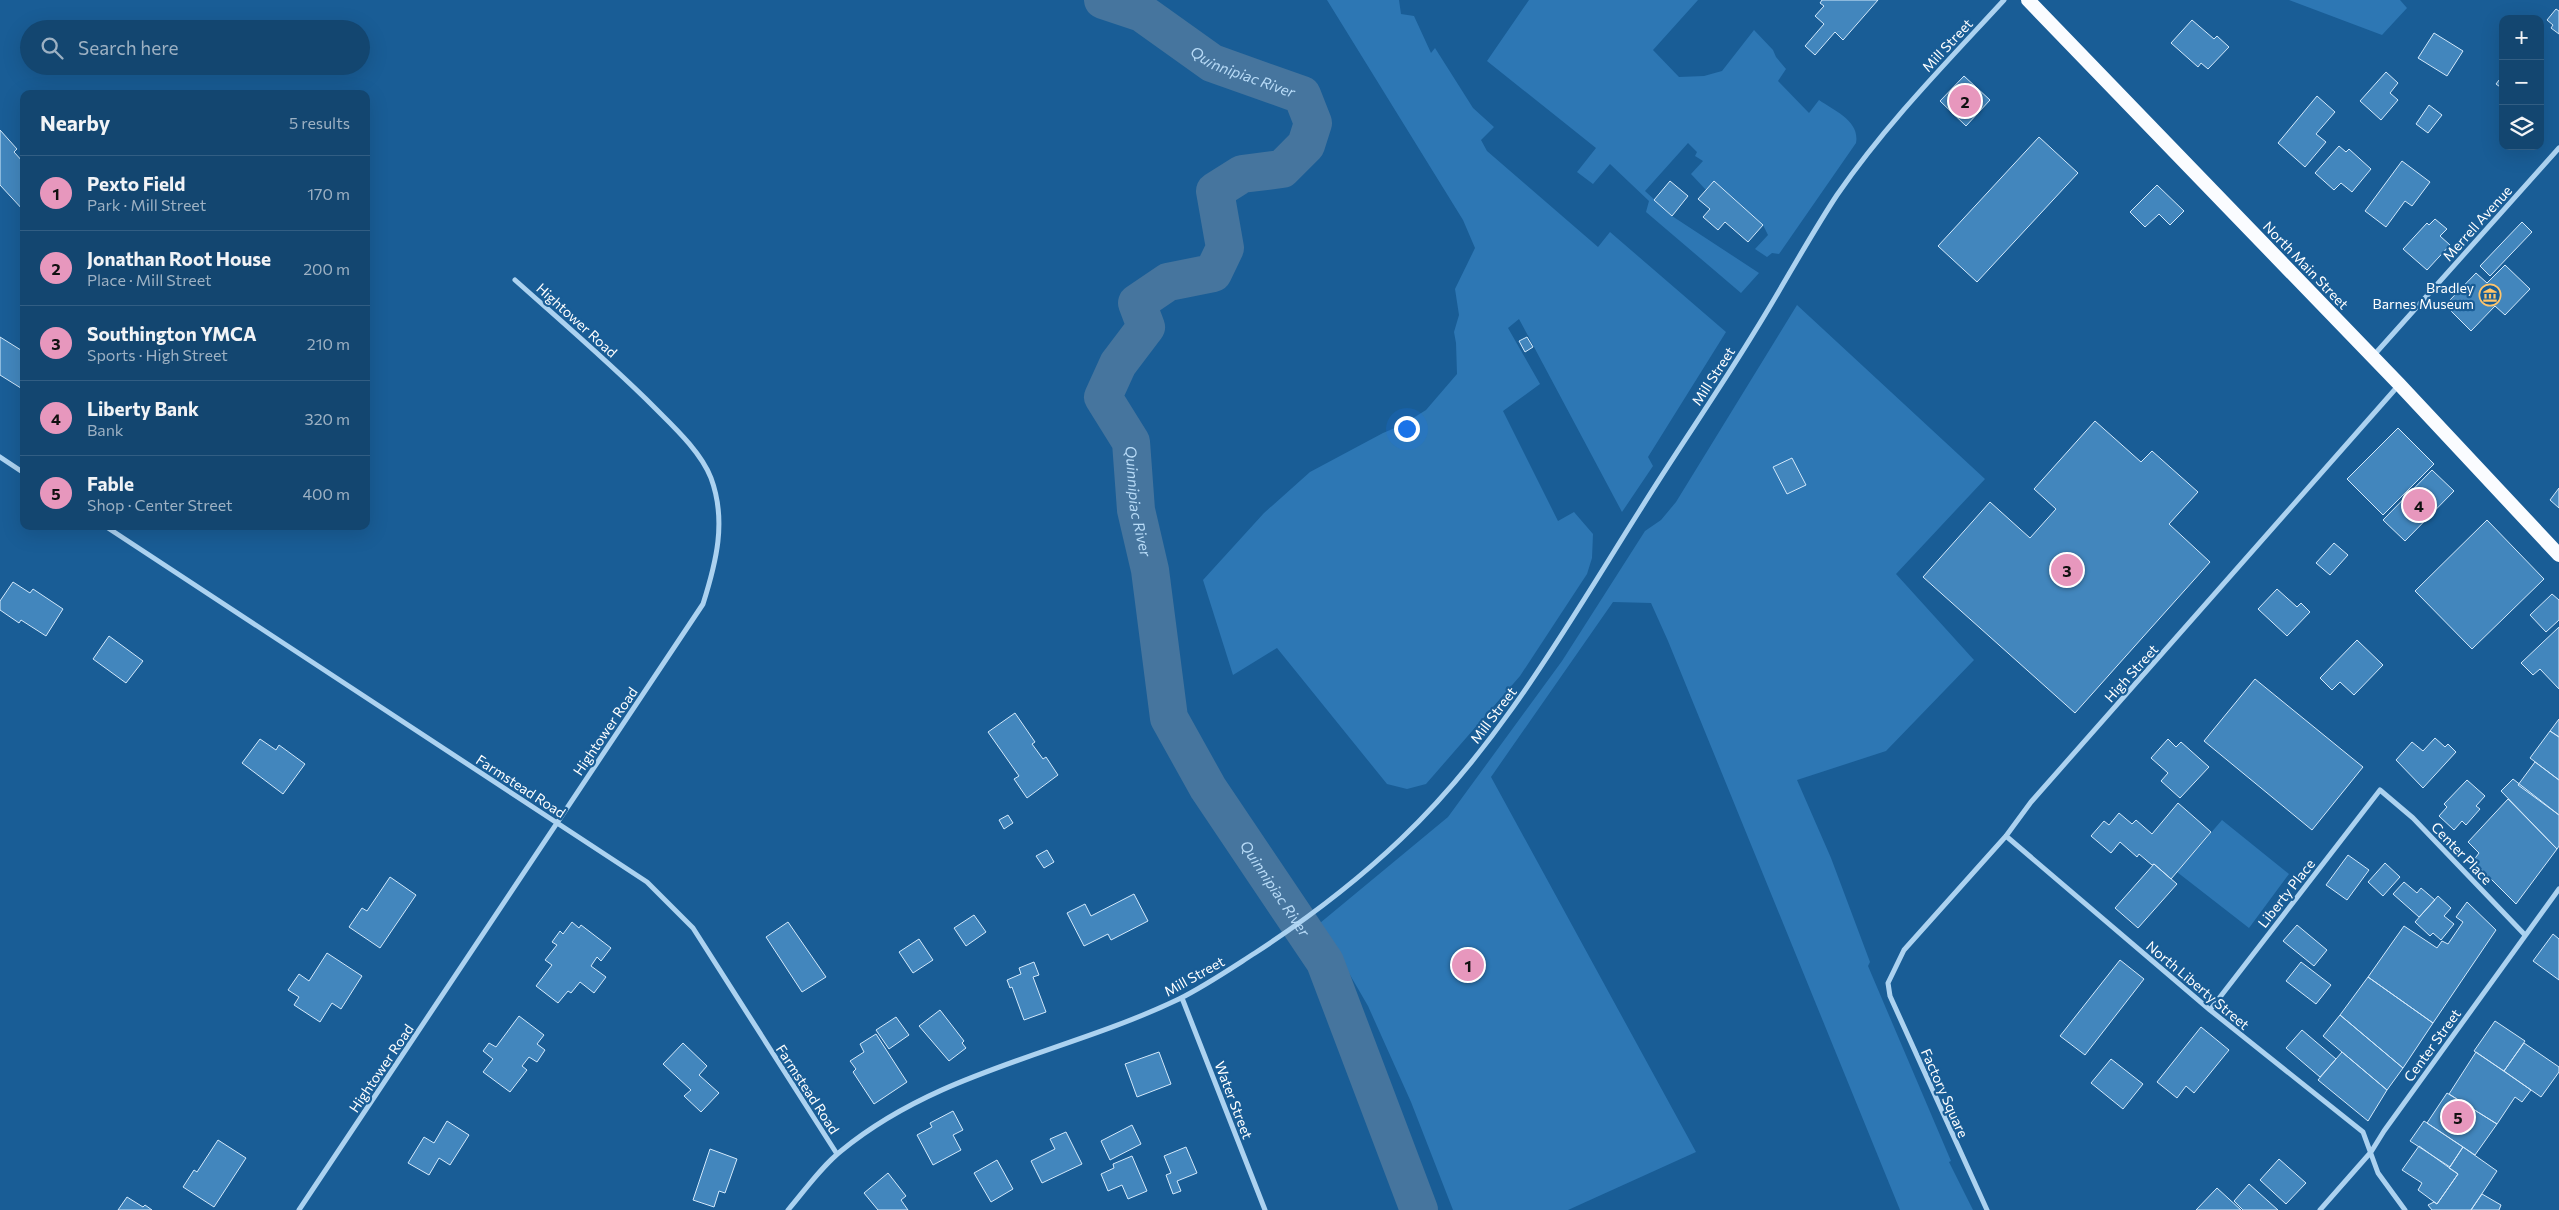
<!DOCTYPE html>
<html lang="en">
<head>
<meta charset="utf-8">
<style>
  body { margin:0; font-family:Commissioner,sans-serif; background:#205078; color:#f1f3f6 }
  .controls { position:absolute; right:15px; top:15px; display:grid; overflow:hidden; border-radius:10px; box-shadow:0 5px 20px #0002 }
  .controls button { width:45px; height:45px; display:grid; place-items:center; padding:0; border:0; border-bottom:1px solid #325e83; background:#134670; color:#f1f3f6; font:25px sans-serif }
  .you { position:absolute; left:1406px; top:428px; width:18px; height:18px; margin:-12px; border:4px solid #fff; border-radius:50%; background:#1a73e8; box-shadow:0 0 0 8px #1a73e833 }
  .badge { display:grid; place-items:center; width:32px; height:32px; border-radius:50%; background:#e797bd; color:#111; font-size:16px; font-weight:700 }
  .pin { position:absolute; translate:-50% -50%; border:2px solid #fff; box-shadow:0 1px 5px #0006 }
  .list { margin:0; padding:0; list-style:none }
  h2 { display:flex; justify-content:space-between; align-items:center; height:65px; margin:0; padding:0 20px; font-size:21px }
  h2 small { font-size:16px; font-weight:400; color:#9db1c3 }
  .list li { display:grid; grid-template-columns:32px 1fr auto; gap:15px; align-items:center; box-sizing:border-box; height:75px; padding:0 20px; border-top:1px solid #325e83 }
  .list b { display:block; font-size:19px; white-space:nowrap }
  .list p { margin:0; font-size:16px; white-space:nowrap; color:#9db1c3 }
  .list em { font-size:16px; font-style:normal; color:#9db1c3 }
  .icon { flex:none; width:28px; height:28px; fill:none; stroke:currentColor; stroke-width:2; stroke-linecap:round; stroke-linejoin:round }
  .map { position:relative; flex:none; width:2559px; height:1210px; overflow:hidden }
  .search { position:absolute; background:#134670; box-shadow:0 5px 20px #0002; left:20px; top:20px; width:350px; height:55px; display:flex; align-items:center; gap:12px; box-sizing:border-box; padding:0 18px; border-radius:28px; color:#9db1c3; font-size:19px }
  .panel { position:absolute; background:#134670; box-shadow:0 5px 20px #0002; left:20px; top:90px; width:350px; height:440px; border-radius:10px }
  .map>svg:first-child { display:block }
</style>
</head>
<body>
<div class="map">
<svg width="2559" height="1210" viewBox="0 0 2559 1210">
  <rect width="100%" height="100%" fill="#195d96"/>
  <path fill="#2d77b4" d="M1327 0H1399L1401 14 1414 16 1431 53 1435 48 1473 108 1494 127 1481 140 1487 151 1598 247 1610 232 1726 332 1648 457 1653 466 1622 512 1519 319 1508 328 1540 384 1503 411 1558 521 1574 512 1593 534 1592 558 1587 574 1520 676 1426 784 1407 789 1387 784 1277 648 1233 675 1203 580 1264 513 1310 472 1383 433 1402 425 1426 410 1457 374 1456 343 1454 332 1459 315 1455 289 1475 248 1463 220Z
    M1529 0H1698L1653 50 1679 77 1704 76 1722 71 1754 30 1773 50 1776 57 1786 69 1778 81 1809 113 1819 100C1835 111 1860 121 1856 143L1779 254 1772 253 1767 257 1755 249 1768 235 1763 225 1714 182 1706 190 1691 174 1703 161 1695 156 1697 152 1688 143 1645 191 1672 216 1759 273 1741 293 1646 212 1649 201 1610 164 1593 184 1577 172 1596 148 1487 61Z
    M2289 0H2400L2407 8 2382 35Z
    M1797 305 1985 479 1896 574 1974 660 1886 751 1797 780 1831 858 1870 962 1868 966 1951 1161 1949 1162 1973 1210H1900L1668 641 1651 603 1613 602 1491 777 1696 1152 1568 1210H1453L1411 1102 1368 1006 1320 923 1448 817 1562 661 1645 531 1661 520 1676 502Z
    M2222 820 2289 874 2249 928 2177 872Z"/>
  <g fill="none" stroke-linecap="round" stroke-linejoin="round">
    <path stroke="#46759e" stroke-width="38" id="s1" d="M1103 0 1142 13 1212 63 1302 95 1313 123 1306 145 1282 169 1242 174 1215 191 1225 248 1213 273 1168 282 1137 303 1146 327 1118 364 1103 397 1131 442 1136 510 1150 570 1169 718 1208 788 1325 962 1419 1210"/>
  </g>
  <path fill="#4286bd" stroke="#d3e9fb" d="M1822 0H1878L1843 40 1835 32 1815 55 1805 46 1824 24 1815 16 1824 6 1820 3Z
    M2556 9 2559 11V34L2551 28 2553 25 2547 20Z
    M2192 20 2214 39 2217 36 2229 47 2208 69 2201 63 2198 67 2171 43Z
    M2434 33 2463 51 2447 76 2418 58Z
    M2386 72 2398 83 2390 93 2398 100 2381 120 2360 101Z
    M2503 75V89L2496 84Z
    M1964 76 1990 100 1966 126 1940 101Z
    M2317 96 2335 112 2316 134 2326 142 2305 167 2278 143Z
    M2429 105 2442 115 2428 133 2416 124Z
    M0 130 17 149 14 152 24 163V211L0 185Z
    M2039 137 2078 173 1977 282 1938 246Z
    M2339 146 2346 152 2349 149 2371 169 2352 192 2341 183 2334 190 2315 173Z
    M2402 161 2430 182 2412 206 2405 201 2386 227 2365 211Z
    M1670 181 1688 196 1672 216 1654 200Z
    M1714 181 1763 225 1748 242 1725 222 1718 230 1703 217 1710 209 1698 199Z
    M2157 185 2184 211 2170 225 2159 214 2145 227 2130 212Z
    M2435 219 2447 229 2440 236 2450 245 2427 270 2403 249 2427 223 2429 225Z
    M2522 222 2532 232 2490 276 2480 266Z
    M2505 265 2530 289 2505 315 2495 306 2471 331 2448 308 2452 304 2449 301 2476 273 2487 283Z
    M0 337 24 352V390L0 375Z
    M1527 337 1533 347 1525 352 1519 341Z
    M2095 421 2141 462 2152 451 2198 492 2169 524 2210 562 2075 713 1923 577 1990 502 2030 538 2056 509 2034 489Z
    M2398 428 2434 464 2383 515 2347 479Z
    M1792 458 1806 485 1787 494 1773 467Z
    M2432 470 2454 491 2405 541 2383 520Z
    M2559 488V508L2550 500Z
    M2487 520 2544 579 2472 649 2415 591Z
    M2334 543 2348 555 2330 575 2316 563Z
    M13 582 30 593 33 589 63 609 46 636 21 620 19 623 0 610V601Z
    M2277 589 2297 607 2301 603 2310 612 2287 636 2258 609Z
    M2552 594 2559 600V620L2546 632 2530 615Z
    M2559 627V689L2540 669 2533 675 2521 663Z
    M109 636 143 661 126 683 93 659Z
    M2357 640 2383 665 2354 695 2340 682 2332 690 2320 678Z
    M2255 679 2363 767 2312 830 2204 741Z
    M1015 713 1035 742 1032 744 1043 759 1046 757 1058 775 1027 798 1014 779 1019 776 988 732Z
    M2559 719V737L2550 731Z
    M2550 731 2559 737V780L2530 758Z
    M2435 738 2445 747 2448 744 2456 752 2423 788 2396 760 2412 742 2423 751Z
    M260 739 276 750 279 745 305 764 283 794 242 763Z
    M2168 739 2176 747 2181 742 2209 767 2180 798 2161 781 2168 773 2151 758Z
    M2535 762 2559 780V815L2518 785Z
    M2513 779 2559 815V846L2557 849 2501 791Z
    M2467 780 2485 796 2476 806 2480 809 2466 825 2462 821 2454 830 2439 816 2447 807 2444 804Z
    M2508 799 2557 849 2516 904 2473 861 2479 853 2468 842Z
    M2178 803 2211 832 2171 879 2154 864 2152 865 2139 854 2137 857 2120 842 2111 853 2091 836 2104 821 2109 825 2119 813 2132 824 2136 820 2152 834Z
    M1008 815 1013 823 1004 829 999 820Z
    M1047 850 1054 862 1044 868 1036 856Z
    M2348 855 2369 870 2347 900 2326 885Z
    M2385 863 2400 877 2383 896 2368 882Z
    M2154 864 2177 884 2138 928 2115 908Z
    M390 877 416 895 380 948 349 927 362 908 367 911Z
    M2404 882 2417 893 2421 888 2435 900 2419 917 2393 894Z
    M1134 894 1148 921 1111 940 1108 934 1084 946 1067 913 1085 904 1091 916Z
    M2438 896 2451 908 2444 916 2454 924 2441 940 2433 933 2430 936 2415 922Z
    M2467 902 2496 930 2433 1023 2368 977 2404 926 2437 948 2442 941 2448 944 2463 922 2456 917Z
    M974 915 986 932 966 946 954 928Z
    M572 922 579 928 581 925 611 948 601 961 597 957 591 966 606 977 594 993 580 982 571 993 568 991 558 1003 536 986 552 965 545 960 557 945 552 942 560 931 563 934Z
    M788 922 826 977 802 992 766 937Z
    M2297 925 2327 950 2314 966 2283 941Z
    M2553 934 2559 939V980L2533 961Z
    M919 939 933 960 913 973 899 952Z
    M327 953 362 976 341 1009 332 1003 320 1022 294 1005 299 997 288 990 299 974 309 981Z
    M2120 960 2144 979 2085 1055 2060 1036Z
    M1034 962 1039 975 1033 977 1046 1012 1024 1020 1012 987 1010 988 1007 980 1021 974 1019 968Z
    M2301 962 2331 985 2316 1004 2286 981Z
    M2368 977 2433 1023 2403 1068 2340 1015Z
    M940 1010 964 1041 962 1043 966 1048 949 1061 919 1026Z
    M2340 1015 2403 1068 2387 1090 2323 1036Z
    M519 1016 544 1035 537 1044 545 1050 537 1062 529 1057 522 1066 527 1070 510 1092 483 1072 493 1059 483 1051 489 1043 496 1047Z
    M896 1017 909 1035 889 1049 876 1030Z
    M2495 1021 2525 1041 2504 1071 2474 1051Z
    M2201 1027 2229 1050 2194 1093 2186 1086 2177 1098 2157 1082Z
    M2302 1030 2336 1059 2320 1077 2286 1048Z
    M876 1034 907 1082 874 1104 853 1072 856 1069 850 1061 864 1052 860 1044Z
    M683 1043 707 1066 699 1075 719 1093 701 1112 684 1096 691 1090 663 1064Z
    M2524 1043 2559 1067V1072L2541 1097 2504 1071Z
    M1159 1052 1171 1084 1137 1097 1125 1064Z
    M2342 1052 2387 1090 2368 1121 2318 1080Z
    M2476 1052 2531 1090 2522 1102 2515 1097 2497 1124 2449 1094Z
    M2111 1059 2143 1084 2123 1109 2091 1083Z
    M2447 1093 2497 1124 2475 1155 2427 1123Z
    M953 1111 963 1130 953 1135 961 1150 933 1165 917 1135 932 1127 930 1123Z
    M447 1121 469 1135 450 1165 439 1158 429 1175 408 1163 424 1137 434 1143Z
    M2424 1121 2463 1147 2450 1167 2410 1141Z
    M1132 1125 1141 1144 1110 1160 1101 1141Z
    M1066 1132 1082 1164 1042 1183 1031 1161 1055 1149 1050 1139Z
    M218 1140 246 1158 214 1207 183 1187 194 1170 197 1172Z
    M2419 1146 2458 1174 2437 1204 2418 1190 2422 1183 2402 1170Z
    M1186 1147 1197 1173 1177 1181 1181 1191 1173 1194 1166 1175 1171 1173 1164 1156Z
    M2463 1147 2497 1171 2471 1210H2432L2428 1205 2434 1202 2437 1204 2458 1174 2449 1168Z
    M710 1149 737 1159 725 1193 719 1191 714 1207 693 1200Z
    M1132 1156 1147 1191 1128 1199 1122 1185 1108 1191 1101 1174 1114 1168 1113 1164Z
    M2279 1159 2306 1183 2286 1204 2260 1180Z
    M997 1160 1013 1189 991 1202 974 1173Z
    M888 1173 906 1196 901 1200 908 1210H878L864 1193Z
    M2249 1184 2278 1210H2243L2234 1201Z
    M2217 1188 2241 1210H2196Z
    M2482 1194 2501 1205 2499 1210H2471Z
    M127 1197 143 1207 145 1205 152 1210H118Z"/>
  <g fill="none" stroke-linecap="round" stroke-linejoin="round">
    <path stroke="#acd2f0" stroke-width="5" d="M2374 355 2559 148
      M0 457 24 473
      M105 526 647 882 693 928 837 1154
      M2006 836 2210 1010 2363 1132 2378 1173 2405 1210
      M1182 998 1265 1210
      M2210 1010 2380 790 2413 818 2525 935
      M299 1210 703 604C716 563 727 521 711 478 701 452 674 427 655 408 610 363 562 322 515 280
      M788 1210C805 1190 821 1167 841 1151 939 1070 1067 1053 1179 999 1205 986 1230 969 1255 953 1307 919 1356 882 1401 839 1500 745 1568 624 1640 510 1677 450 1718 392 1755 331 1783 286 1808 239 1837 195 1886 124 1946 63 2004 0
      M1987 1210 1890 996 1888 983 1904 950 2006 836 2031 802 2398 386
      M2320 1210 2371 1152 2384 1131 2559 889"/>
    <path stroke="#fafcff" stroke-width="14" d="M2028 0 2399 384 2559 555"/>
  </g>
  <defs>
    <g id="museum-ring" transform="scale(1.125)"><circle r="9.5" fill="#195d96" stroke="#ffc56b" stroke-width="1.5"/><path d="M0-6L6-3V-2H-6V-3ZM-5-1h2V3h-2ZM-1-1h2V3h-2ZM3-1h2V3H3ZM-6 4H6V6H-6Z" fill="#ffc56b"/></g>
  </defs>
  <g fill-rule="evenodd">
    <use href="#museum-ring" x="2490" y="295"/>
  </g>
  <g text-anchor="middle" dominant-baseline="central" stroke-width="4.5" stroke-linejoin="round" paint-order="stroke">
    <g font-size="14" fill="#fff" stroke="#195d96">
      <text transform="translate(1947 45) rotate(-47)">Mill Street</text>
      <text transform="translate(2477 223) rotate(-48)">Merrell Avenue</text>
      <text transform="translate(2306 265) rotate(46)">North Main Street</text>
      <text transform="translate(577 320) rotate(42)">Hightower Road</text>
      <text transform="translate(1713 376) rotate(-57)">Mill Street</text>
      <text transform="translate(2131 673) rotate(-48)">High Street</text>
      <text transform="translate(1493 715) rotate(-53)">Mill Street</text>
      <text transform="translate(605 731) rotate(-56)">Hightower Road</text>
      <text transform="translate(521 786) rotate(33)">Farmstead Road</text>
      <text transform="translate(2462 853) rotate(46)">Center Place</text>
      <text transform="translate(2286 893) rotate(-52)">Liberty Place</text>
      <text transform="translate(1194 976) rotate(-29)">Mill Street</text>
      <text transform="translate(2198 985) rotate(40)">North Liberty Street</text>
      <text transform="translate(2432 1045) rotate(-54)">Center Street</text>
      <text transform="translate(381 1068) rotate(-56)">Hightower Road</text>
      <text transform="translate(808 1089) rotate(57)">Farmstead Road</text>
      <text transform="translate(1945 1093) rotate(66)">Factory Square</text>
      <text transform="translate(1234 1100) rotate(69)">Water Street</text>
    </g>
    <g font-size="14" fill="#fff" stroke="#195d96" text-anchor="end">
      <text x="2474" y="287">Bradley<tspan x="2474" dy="16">Barnes Museum</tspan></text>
    </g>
    <g font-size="15" font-style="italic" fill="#b8dbf7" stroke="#195d96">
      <text stroke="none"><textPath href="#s1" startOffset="159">Quinnipiac River</textPath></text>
      <text stroke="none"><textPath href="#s1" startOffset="772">Quinnipiac River</textPath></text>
      <text stroke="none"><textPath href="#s1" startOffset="1192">Quinnipiac River</textPath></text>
    </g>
  </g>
</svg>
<div class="controls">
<button>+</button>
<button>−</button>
<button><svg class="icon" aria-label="layers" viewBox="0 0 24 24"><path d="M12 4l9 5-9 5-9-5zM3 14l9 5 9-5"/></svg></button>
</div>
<div class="you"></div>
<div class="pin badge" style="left:1468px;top:965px">1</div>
<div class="pin badge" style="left:1965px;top:101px">2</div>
<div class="pin badge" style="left:2067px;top:570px">3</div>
<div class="pin badge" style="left:2419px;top:505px">4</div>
<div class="pin badge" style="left:2458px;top:1117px">5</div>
<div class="search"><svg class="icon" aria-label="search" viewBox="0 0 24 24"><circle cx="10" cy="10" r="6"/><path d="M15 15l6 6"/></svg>Search here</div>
<section class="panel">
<h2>Nearby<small>5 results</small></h2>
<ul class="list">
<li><span class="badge">1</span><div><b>Pexto Field</b><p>Park · Mill Street</p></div><em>170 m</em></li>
<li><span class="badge">2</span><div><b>Jonathan Root House</b><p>Place · Mill Street</p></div><em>200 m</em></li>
<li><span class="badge">3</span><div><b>Southington YMCA</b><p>Sports · High Street</p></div><em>210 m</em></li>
<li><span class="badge">4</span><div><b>Liberty Bank</b><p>Bank</p></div><em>320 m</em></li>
<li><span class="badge">5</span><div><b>Fable</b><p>Shop · Center Street</p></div><em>400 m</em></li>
</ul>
</section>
</div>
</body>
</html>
